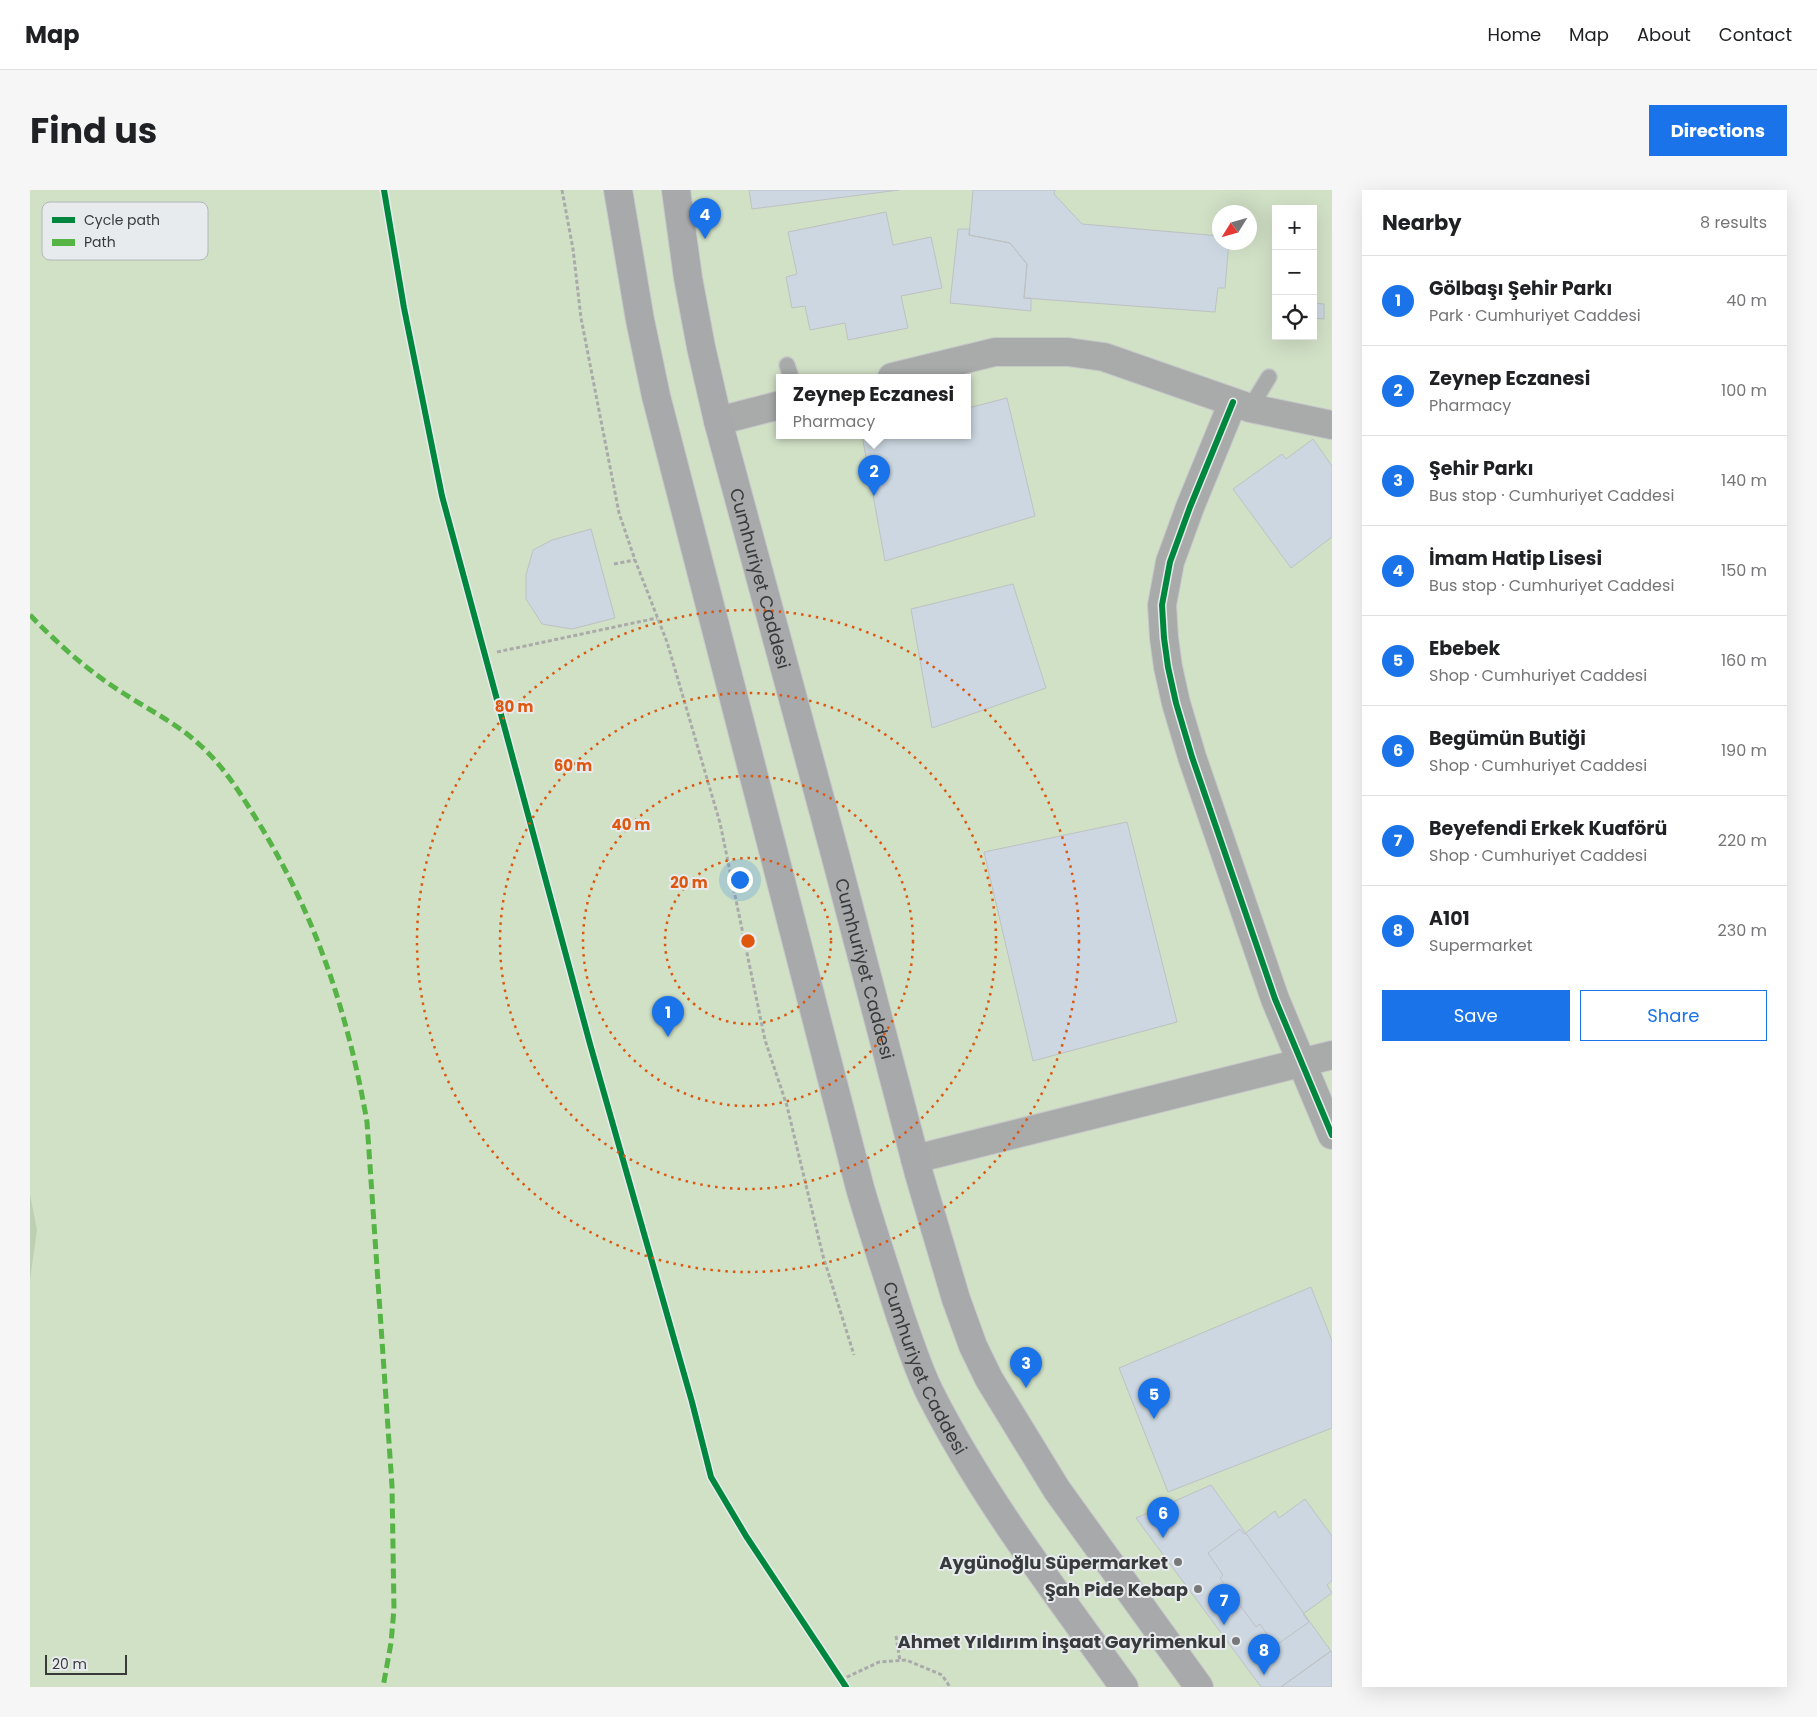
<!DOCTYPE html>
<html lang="en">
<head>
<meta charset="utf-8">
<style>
  body { margin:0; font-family:Poppins,sans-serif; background:#f6f6f6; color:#202124 }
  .controls { position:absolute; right:15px; top:15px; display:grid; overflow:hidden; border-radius:0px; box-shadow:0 5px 20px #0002 }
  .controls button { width:45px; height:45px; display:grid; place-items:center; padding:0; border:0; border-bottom:1px solid #e0e0e0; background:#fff; color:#202124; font:25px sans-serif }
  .compass { position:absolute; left:1182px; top:15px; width:45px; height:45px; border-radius:50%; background:#fff; box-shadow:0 5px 20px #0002; rotate:233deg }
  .scale { position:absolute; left:15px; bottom:12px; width:82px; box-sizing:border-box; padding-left:5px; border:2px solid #383a3b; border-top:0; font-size:14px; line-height:18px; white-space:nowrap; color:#383a3b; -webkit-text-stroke:4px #e7ebee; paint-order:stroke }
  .you { position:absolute; left:709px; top:689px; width:18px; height:18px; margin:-12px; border:4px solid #fff; border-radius:50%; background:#1a73e8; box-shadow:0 0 0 8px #1a73e833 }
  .badge { display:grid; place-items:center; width:32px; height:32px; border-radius:50%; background:#1a73e8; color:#fff; font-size:16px; font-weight:700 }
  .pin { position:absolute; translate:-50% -41px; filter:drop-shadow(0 1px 2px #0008) }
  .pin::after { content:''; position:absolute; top:26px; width:18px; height:15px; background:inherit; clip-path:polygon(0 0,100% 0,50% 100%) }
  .popup { position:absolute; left:746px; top:184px; width:195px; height:65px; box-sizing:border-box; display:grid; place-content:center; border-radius:0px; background:#fff; filter:drop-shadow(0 1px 4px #0005); font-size:16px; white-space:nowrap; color:#757577 }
  .popup b { font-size:19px; color:#202124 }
  .popup::after { content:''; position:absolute; left:50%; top:100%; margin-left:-10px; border:10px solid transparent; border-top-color:#fff }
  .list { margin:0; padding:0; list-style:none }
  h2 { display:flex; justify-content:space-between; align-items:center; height:65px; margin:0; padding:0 20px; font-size:21px }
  h2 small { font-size:16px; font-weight:400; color:#757577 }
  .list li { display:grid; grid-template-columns:32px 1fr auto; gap:15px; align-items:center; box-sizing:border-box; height:90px; padding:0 20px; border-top:1px solid #e0e0e0 }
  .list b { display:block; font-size:19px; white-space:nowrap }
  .list p { margin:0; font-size:16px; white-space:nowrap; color:#757577 }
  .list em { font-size:16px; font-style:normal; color:#757577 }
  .actions { display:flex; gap:10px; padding:15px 20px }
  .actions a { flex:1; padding:11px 0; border:1px solid #1a73e8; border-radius:0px; text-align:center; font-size:18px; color:#1a73e8 }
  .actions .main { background:#1a73e8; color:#fff }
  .icon { flex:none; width:28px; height:28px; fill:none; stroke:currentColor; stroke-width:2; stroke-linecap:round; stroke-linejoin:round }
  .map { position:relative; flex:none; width:1302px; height:1497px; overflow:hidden; border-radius:0px }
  header { display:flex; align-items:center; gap:30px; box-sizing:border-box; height:70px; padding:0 25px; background:#fff; border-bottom:1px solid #e0e0e0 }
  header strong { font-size:24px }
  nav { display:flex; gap:28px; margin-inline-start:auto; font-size:18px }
  .intro { display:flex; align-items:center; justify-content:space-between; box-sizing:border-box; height:120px; padding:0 30px }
  h1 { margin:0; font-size:35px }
  .button { padding:12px 22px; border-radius:0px; background:#1a73e8; color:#fff; font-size:18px; font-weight:700 }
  main { display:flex; gap:30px; padding:0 30px }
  aside { flex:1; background:#fff; border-radius:0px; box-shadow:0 5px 20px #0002 }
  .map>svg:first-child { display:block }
</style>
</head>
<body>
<header>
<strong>Map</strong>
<nav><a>Home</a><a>Map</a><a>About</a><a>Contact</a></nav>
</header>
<div class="intro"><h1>Find us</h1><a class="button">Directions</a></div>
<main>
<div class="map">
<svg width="1302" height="1497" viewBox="0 0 1302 1497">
  <rect width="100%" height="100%" fill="#e8ebed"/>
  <path fill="#d1e1c6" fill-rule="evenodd" d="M0 0H1302V1497H0ZM1246 19H1283V146H1246ZM1190 22H1220V52H1190ZM750 187H938V245H750Z"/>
  <path fill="#bed0b2" d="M0 1004 7 1040 0 1090Z"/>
  <path fill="#ccd7e1" stroke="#bec1c2" d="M719 0H869L722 19Z
    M943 0H1025L1024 4 1052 34 1190 46V52H1199L1195 98H1188L1185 122 994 108 997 74 980 53 939 45Z
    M856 22 863 55 901 47 912 98 871 106 878 138 818 150 815 133 780 140 775 116 762 118 756 87 767 84 758 42Z
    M928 39H940L939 45 980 53 997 74 994 108H1001V121L920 113Z
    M1283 113 1294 114V129L1283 128Z
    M977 208 1005 326 855 371 832 245H938V218Z
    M1283 249 1302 276V347L1261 378 1203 299 1252 264 1256 269Z
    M561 339 585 428 542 439 512 434 496 409V385L503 360 522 350Z
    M983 394 1016 498 902 538 881 419Z
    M1097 632 1147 832 1003 871 954 662Z
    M1281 1097 1302 1151V1238L1138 1302 1089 1178Z
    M1181 1295 1301 1461 1251 1497H1231L1106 1328Z
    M1275 1309 1302 1346V1391L1297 1395 1302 1403 1273 1424 1279 1432 1245 1456 1230 1434 1226 1437 1190 1388 1193 1385 1178 1363 1210 1339 1214 1344 1245 1321 1249 1328Z
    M1301 1461 1302 1462V1497H1251Z"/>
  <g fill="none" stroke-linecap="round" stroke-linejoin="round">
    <g stroke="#c6c8c9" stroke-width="18">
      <path id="lane" d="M757 175 761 187
        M1220 218 1239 187"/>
    </g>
    <g stroke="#c6c8c9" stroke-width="30">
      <path id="street" d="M862 187 965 162H1038L1074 167 1220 218 1302 235
        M1203 212 1160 317 1140 372 1132 415 1134 448 1138 477 1146 513 1162 567 1245 809 1302 945
        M688 231 750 215
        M885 969 1302 865"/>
    </g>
    <g stroke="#c6c8c9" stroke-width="30">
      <g id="secondary">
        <path id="s1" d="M588 0 610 130 626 206 830 998C843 1042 857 1085 871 1128 880 1153 888 1179 900 1203 953 1308 1026 1402 1094 1497"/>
        <path id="s2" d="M646 0 658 88 671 157 688 231 805 664 889 984 926 1109 943 1156 959 1189 1027 1300 1169 1497"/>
      </g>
    </g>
    <path stroke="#aaaaab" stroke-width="3" stroke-dasharray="4 2.5" stroke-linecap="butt" d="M532 0 543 59 551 128 589 323 605 370 637 452 690 633 735 850 757 916 793 1066 824 1165
      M584 374 605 370
      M467 462 627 428
      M866 1446 870 1471
      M811 1490 849 1472 876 1470 912 1485 920 1497"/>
    <use href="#lane" stroke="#a9aaaa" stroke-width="15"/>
    <use href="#street" stroke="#a9aaaa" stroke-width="28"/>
    <use href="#secondary" stroke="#a8a9aa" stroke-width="28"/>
    <path stroke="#56b346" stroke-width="5" stroke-dasharray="10 5" stroke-linecap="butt" d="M0 425C28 454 58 481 93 503 119 520 148 534 171 556 196 579 212 606 230 635 287 729 318 824 337 932L362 1296 364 1419 361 1453 353 1497"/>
    <g stroke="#e7ebee" stroke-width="9">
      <path id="cycleway" d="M354 0 374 118 412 306 560 854 662 1212 681 1287 716 1346 816 1497
        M1203 212 1160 317 1140 372 1132 415 1134 448 1138 477 1146 513 1162 567 1245 809 1302 945"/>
    </g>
    <use href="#cycleway" stroke="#00873e" stroke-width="6"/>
  </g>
  <g fill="none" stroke="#df570e" stroke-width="2.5" stroke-dasharray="2.5 5">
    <circle cx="718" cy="751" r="83"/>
    <circle cx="718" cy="751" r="165"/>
    <circle cx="718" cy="751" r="248"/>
    <circle cx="718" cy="751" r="331"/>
  </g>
  <g fill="#767879" stroke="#e7ebee" stroke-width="2">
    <circle cx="1148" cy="1372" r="5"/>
    <circle cx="1168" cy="1399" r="5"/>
    <circle cx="1206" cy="1451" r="5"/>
  </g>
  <g text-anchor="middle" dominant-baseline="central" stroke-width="4" stroke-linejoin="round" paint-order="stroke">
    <g font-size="18" fill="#383a3b" stroke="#e7ebee">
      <text stroke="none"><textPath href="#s2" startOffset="398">Cumhuriyet Caddesi</textPath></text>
      <text stroke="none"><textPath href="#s2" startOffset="802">Cumhuriyet Caddesi</textPath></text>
      <text stroke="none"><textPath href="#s1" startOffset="1219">Cumhuriyet Caddesi</textPath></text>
    </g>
    <g font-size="18" font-weight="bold" fill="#383a3b" stroke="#e7ebee" text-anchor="end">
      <text x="1138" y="1372">Aygünoğlu Süpermarket</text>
      <text x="1158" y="1399">Şah Pide Kebap</text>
      <text x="1196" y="1451">Ahmet Yıldırım İnşaat Gayrimenkul</text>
    </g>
  </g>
  <rect x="12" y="12" width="166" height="58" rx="8" fill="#e7ebee" stroke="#b2b6b8" stroke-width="1"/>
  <rect x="22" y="27" width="23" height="6" fill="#00873e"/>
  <rect x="22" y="49" width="23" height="7" fill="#56b346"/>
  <g font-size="14" fill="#383a3b">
    <text x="54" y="35">Cycle path</text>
    <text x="54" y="57">Path</text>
  </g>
  <circle cx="718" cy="751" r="8" fill="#df570e" stroke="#e7ebee" stroke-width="2.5"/>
  <g font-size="15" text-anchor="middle" font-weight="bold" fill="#df570e" stroke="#e7ebee" stroke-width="4" stroke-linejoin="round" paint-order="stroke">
    <text x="484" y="522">80 m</text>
    <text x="543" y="581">60 m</text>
    <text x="601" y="640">40 m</text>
    <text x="659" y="698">20 m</text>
  </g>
</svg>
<div class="controls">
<button>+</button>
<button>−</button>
<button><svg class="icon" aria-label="locate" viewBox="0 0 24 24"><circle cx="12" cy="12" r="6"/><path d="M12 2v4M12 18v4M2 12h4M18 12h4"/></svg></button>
</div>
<svg class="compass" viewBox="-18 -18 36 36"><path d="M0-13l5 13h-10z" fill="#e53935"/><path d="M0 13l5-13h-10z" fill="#757577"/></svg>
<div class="scale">20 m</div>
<div class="you"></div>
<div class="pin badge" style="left:638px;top:847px">1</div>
<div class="pin badge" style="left:844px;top:306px">2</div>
<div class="popup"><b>Zeynep Eczanesi</b>Pharmacy</div>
<div class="pin badge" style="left:996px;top:1198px">3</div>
<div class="pin badge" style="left:675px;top:49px">4</div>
<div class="pin badge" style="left:1124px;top:1229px">5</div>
<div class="pin badge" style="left:1133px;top:1348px">6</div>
<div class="pin badge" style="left:1194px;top:1435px">7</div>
<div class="pin badge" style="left:1234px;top:1485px">8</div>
</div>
<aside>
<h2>Nearby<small>8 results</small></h2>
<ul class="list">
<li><span class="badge">1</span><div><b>Gölbaşı Şehir Parkı</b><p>Park · Cumhuriyet Caddesi</p></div><em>40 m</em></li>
<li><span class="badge">2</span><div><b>Zeynep Eczanesi</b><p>Pharmacy</p></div><em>100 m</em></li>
<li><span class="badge">3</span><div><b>Şehir Parkı</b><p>Bus stop · Cumhuriyet Caddesi</p></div><em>140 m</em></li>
<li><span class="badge">4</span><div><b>İmam Hatip Lisesi</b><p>Bus stop · Cumhuriyet Caddesi</p></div><em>150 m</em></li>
<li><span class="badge">5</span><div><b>Ebebek</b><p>Shop · Cumhuriyet Caddesi</p></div><em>160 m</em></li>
<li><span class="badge">6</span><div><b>Begümün Butiği</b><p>Shop · Cumhuriyet Caddesi</p></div><em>190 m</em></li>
<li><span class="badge">7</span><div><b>Beyefendi Erkek Kuaförü</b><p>Shop · Cumhuriyet Caddesi</p></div><em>220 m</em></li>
<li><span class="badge">8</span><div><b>A101</b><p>Supermarket</p></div><em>230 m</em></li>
</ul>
<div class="actions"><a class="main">Save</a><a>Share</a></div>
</aside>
</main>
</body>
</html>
